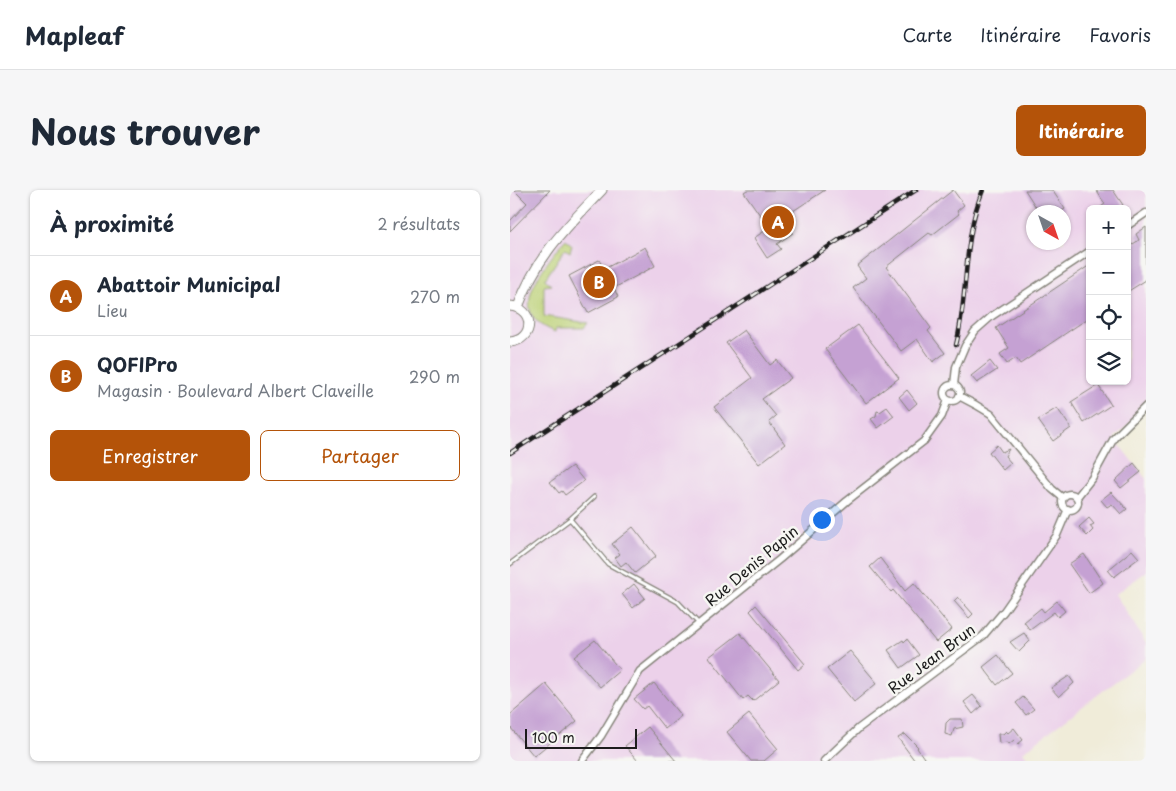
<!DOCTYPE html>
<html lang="fr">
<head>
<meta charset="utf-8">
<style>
  body { margin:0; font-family:"Playpen Sans",sans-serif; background:#f6f6f7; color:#1f2937 }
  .controls { position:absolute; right:15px; top:15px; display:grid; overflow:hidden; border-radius:8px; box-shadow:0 1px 4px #0004 }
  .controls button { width:45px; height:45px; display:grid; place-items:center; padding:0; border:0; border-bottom:1px solid #e0e1e3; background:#fff; color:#1f2937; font:25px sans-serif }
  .compass { position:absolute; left:516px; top:15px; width:45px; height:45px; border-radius:50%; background:#fff; box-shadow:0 1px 4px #0004; rotate:140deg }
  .scale { position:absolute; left:15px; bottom:12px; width:112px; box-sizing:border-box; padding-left:5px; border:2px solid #1c1c1c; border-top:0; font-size:14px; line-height:18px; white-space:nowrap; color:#1c1c1c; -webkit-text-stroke:4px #f6f6f2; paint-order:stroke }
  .you { position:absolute; left:311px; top:329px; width:18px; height:18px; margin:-12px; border:4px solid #fff; border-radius:50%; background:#1a73e8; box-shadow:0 0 0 8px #1a73e833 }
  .badge { display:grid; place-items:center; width:32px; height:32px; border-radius:50%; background:#b45309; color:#fff; font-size:16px; font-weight:700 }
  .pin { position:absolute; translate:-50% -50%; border:2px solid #fff; box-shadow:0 1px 5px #0006 }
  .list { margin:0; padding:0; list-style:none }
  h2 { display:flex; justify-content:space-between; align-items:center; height:65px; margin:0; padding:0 20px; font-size:21px }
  h2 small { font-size:16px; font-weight:400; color:#747a83 }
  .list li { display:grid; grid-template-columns:32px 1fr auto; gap:15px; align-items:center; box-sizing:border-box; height:80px; padding:0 20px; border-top:1px solid #e0e1e3 }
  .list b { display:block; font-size:19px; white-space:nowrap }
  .list p { margin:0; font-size:16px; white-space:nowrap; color:#747a83 }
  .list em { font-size:16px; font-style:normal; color:#747a83 }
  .actions { display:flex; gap:10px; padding:15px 20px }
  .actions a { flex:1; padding:11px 0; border:1px solid #b45309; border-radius:8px; text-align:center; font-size:18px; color:#b45309 }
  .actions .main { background:#b45309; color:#fff }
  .icon { flex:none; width:28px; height:28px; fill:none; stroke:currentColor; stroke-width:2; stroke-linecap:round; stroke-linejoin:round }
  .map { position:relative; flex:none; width:636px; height:571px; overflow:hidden; border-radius:8px }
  header { display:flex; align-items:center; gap:30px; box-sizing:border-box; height:70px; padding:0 25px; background:#fff; border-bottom:1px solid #e0e1e3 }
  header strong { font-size:24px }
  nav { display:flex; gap:28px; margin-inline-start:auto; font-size:18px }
  .intro { display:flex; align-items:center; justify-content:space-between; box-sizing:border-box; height:120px; padding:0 30px }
  h1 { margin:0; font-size:35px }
  .button { padding:12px 22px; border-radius:8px; background:#b45309; color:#fff; font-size:18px; font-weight:700 }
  main { display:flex; gap:30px; padding:0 30px }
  aside { flex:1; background:#fff; border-radius:8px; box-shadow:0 1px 4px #0004 }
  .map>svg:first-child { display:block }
</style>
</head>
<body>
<header>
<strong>Mapleaf</strong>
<nav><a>Carte</a><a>Itinéraire</a><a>Favoris</a></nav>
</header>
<div class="intro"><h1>Nous trouver</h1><a class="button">Itinéraire</a></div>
<main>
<aside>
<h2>À proximité<small>2 résultats</small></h2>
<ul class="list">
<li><span class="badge">A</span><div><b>Abattoir Municipal</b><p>Lieu</p></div><em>270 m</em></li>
<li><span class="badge">B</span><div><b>QOFIPro</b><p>Magasin · Boulevard Albert Claveille</p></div><em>290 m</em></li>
</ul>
<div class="actions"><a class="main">Enregistrer</a><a>Partager</a></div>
</aside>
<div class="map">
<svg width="636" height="571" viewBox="0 0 636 571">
  <rect width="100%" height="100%" fill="#f6f6f2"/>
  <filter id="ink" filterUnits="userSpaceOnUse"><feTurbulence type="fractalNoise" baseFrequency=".02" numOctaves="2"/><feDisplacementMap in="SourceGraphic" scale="10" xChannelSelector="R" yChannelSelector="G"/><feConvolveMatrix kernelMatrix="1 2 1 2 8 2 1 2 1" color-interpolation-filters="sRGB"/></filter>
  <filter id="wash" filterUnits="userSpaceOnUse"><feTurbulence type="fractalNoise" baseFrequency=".0096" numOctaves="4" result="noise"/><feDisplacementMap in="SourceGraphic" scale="20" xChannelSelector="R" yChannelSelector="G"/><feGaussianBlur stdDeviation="1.12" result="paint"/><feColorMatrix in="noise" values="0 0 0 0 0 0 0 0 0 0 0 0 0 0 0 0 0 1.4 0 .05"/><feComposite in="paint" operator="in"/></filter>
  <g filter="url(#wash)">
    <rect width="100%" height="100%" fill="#f0ecd9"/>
    <path fill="#ecd1ea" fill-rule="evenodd" d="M0 0H636V218L604 248 636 289V382L605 404 636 453V468L513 562 520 571H0ZM580 19H617V191H580ZM524 22H554V52H524Z"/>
    <path fill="#bbd073" stroke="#6c7648" d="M56 49 62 55 60 62 55 59 35 89 41 95 34 96V126L78 133 74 138H46L45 142C40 140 35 138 31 135 0 113 39 71 54 51Z"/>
    <g id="blocks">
      <path fill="#c5a1d3" d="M4 0H40L0 41V31L17 13Z
        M237 0H315L283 21 285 25 283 26 286 30 278 35 283 43 267 54 271 59 257 68 244 48 259 38 234 2Z
        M443 0 454 15 447 21 449 24 422 45 419 43 376 77 421 138 418 141 435 163 423 172 407 149 391 161 343 98 356 88 347 76Z
        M515 0H542L555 19 550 22H529Z
        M586 0H603L613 15 607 19H588L595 14Z
        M636 37V90L617 102V58L629 50 626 44Z
        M135 57 145 76 104 98 108 107 78 123 59 86 89 70 94 79Z
        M580 75V127L510 174 506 168 497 174 490 164 499 158 486 138Z
        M348 135 389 188 356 213 315 159Z
        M234 140 260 175 267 170 281 188 252 209 266 226 259 232 275 254 249 274 204 217 242 188 216 153Z
        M480 171 487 180 467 193 461 186Z
        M588 195 601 215 574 233 561 212Z
        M397 200 407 213 399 220 389 207Z
        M377 217 384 226 368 238 361 229 366 226 367 221 370 222Z
        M547 218 561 238 543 251 528 230Z
        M487 255 492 262 499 259 495 266 501 273 493 280 479 262Z
        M624 273 631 282 611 298 605 291Z
        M62 276 74 291 55 305 52 301 49 303 40 292Z
        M601 302 617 319 611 324 602 314 597 317 591 310Z
        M579 328 584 334 580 336 583 340 577 346 569 337Z
        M123 337 146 366 125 383 116 372 111 376 105 368 110 364 102 354Z
        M622 360 629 368 604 387 598 380Z
        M574 364 593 393 579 403 559 374Z
        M370 368 395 401 404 393 442 439 426 452 383 400 381 402 360 377Z
        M124 394 135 408 123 418 112 404Z
        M448 407 463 424 459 428 444 411Z
        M547 411 555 421 548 427 544 422 520 440 514 432 531 418 534 422Z
        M246 415 295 474 288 480 240 421Z
        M230 443 269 490 243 511 238 506 233 510 199 467Z
        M514 443 520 451 509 462 500 452Z
        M397 449 409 465 391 478 378 460 393 450 394 452Z
        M85 450 110 480 90 497 64 467Z
        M340 461 367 493 344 512 317 479Z
        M488 465 502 483 487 495 473 477Z
        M559 486 564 493 549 507 541 498Z
        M144 493 171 526 155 539 137 516 133 519 124 509Z
        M36 494 67 531 24 566 0 537V525Z
        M463 505 472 516 463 524 454 512Z
        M513 507 524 519 516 525 506 513Z
        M239 524 268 559 254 571H241L217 542Z
        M440 529H452L453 537 444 539 442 546 435 544 436 533Z
        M138 537 166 571H128L115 556Z
        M504 538 513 550 508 554 504 550 499 554 498 552 489 553 488 544H493L496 541 498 543Z
        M395 544 408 557 407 558 416 571H405L388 548Z"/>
    </g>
  </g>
  <g filter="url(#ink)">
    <use href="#blocks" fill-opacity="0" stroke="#86847a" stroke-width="1"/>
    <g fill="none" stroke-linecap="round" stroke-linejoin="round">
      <g stroke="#86847a" stroke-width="5.5">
        <path id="service" d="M60 329 98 374 168 412 189 434
          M0 374 60 329 84 307"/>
      </g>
      <g stroke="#86847a" stroke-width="9">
        <path id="minor" d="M617 36 636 23
          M444 195 446 177 455 156 465 141 482 126 580 61
          M434 203a8 8 0 1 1 16 0a8 8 0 1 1-16 0Z
          M449 206 466 215 481 224 542 299 553 308
          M552 312a8 8 0 1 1 16 0a8 8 0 1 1-16 0Z
          M567 307 582 288 604 248 636 216
          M72 571 91 546 130 481 270 369 337 311 414 251 432 226 438 210
          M314 571 349 538 473 446 494 421 547 345 558 319"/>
      </g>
      <g stroke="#86847a" stroke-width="11">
        <path id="secondary" d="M0 116C25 118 25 150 0 152
          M8 117C27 65 55 39 92 0"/>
      </g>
      <use href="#service" stroke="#fff" stroke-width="3"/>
      <use href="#minor" stroke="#fff" stroke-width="6"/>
      <use href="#secondary" stroke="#fff" stroke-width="9"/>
      <g stroke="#1c1c1c" stroke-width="4.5">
        <path id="rail" d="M446 155C459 104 452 49 473 0
          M0 263 406 0"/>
      </g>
      <use href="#rail" stroke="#f6f6f2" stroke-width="2.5" stroke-dasharray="8" stroke-linecap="butt"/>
    </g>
  </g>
  <g text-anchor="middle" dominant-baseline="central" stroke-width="5" stroke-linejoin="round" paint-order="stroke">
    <g font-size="15" fill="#1c1c1c" stroke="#f6f6f2">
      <text transform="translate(241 375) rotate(-40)">Rue Denis Papin</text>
      <text transform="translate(421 468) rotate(-37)">Rue Jean Brun</text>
    </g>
  </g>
</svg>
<div class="controls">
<button>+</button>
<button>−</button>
<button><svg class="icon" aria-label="locate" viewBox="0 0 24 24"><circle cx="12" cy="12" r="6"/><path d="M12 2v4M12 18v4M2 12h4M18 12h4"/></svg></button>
<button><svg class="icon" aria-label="layers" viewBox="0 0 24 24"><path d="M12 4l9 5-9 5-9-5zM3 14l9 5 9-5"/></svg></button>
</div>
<svg class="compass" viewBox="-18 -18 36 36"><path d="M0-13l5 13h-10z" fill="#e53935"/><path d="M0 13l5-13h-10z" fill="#747a83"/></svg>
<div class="scale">100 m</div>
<div class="you"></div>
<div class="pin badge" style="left:268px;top:32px">A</div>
<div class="pin badge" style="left:89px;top:92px">B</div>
</div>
</main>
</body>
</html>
